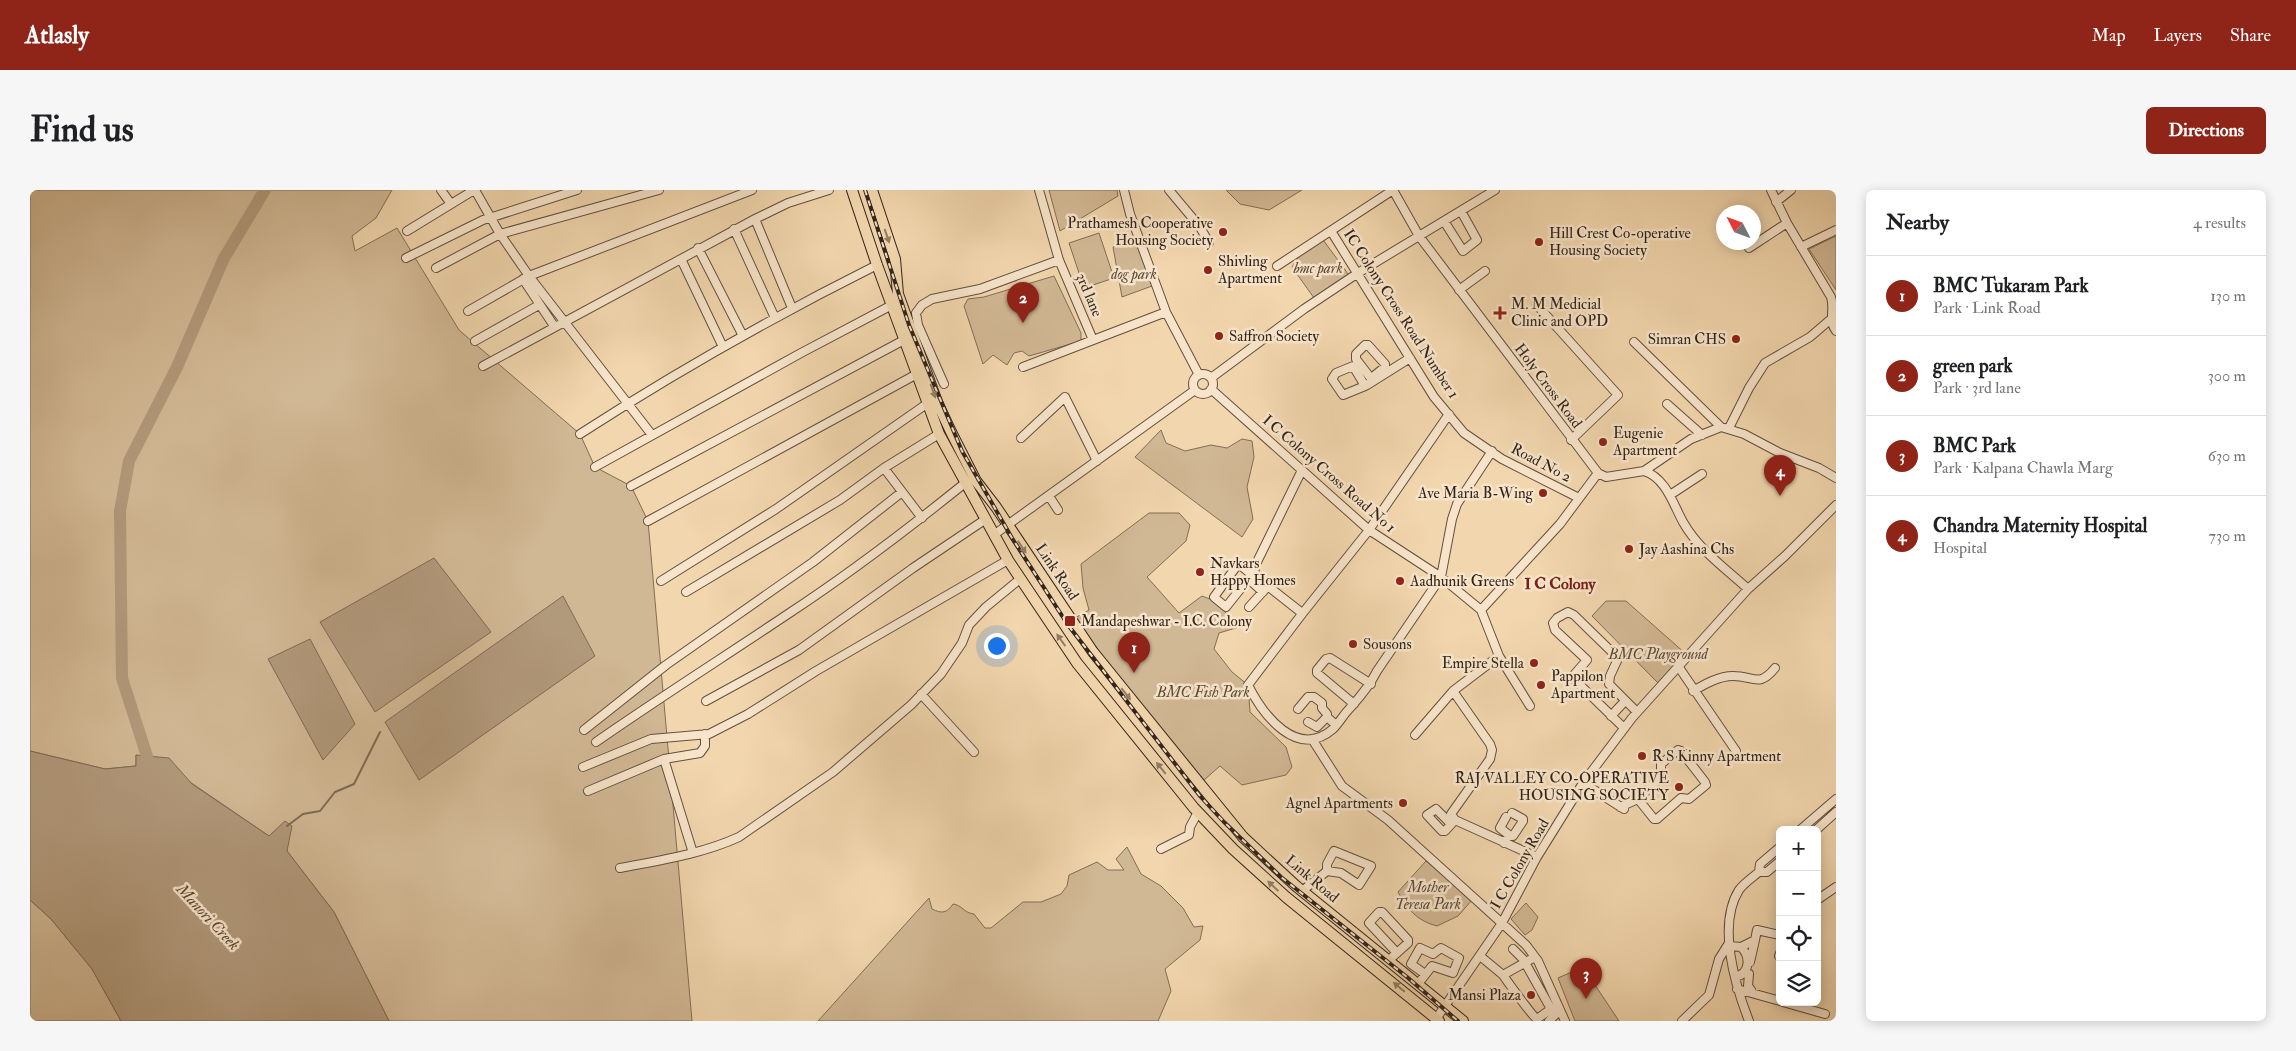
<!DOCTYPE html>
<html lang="en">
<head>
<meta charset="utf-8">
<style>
  body { margin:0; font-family:"IM FELL Double Pica",serif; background:#f6f6f6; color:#202124 }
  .controls { position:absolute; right:15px; bottom:15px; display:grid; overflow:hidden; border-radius:8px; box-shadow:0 2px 12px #0003 }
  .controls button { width:45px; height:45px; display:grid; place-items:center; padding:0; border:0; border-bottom:1px solid #e0e0e0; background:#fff; color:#202124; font:25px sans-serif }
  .compass { position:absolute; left:1686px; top:15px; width:45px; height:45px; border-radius:50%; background:#fff; box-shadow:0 2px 12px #0003; rotate:312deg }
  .you { position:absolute; left:966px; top:455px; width:18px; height:18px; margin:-12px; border:4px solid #fff; border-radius:50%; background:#1a73e8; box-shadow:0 0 0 8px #1a73e833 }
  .badge { display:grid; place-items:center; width:32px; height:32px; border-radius:50%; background:#8f2418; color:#fff; font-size:16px; font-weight:700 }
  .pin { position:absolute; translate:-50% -41px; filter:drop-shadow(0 1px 2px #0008) }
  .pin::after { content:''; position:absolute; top:26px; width:18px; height:15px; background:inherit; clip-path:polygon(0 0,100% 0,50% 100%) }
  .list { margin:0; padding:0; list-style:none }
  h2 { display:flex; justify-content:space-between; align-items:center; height:65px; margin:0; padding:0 20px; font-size:21px }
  h2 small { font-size:16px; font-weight:400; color:#757577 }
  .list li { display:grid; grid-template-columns:32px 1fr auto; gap:15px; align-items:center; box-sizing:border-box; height:80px; padding:0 20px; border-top:1px solid #e0e0e0 }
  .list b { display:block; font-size:19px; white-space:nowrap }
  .list p { margin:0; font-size:16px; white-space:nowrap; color:#757577 }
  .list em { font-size:16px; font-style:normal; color:#757577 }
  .icon { flex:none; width:28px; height:28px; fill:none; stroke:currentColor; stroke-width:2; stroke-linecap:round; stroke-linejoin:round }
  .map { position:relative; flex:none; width:1806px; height:831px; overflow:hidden; border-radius:8px }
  header { display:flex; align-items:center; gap:30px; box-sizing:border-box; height:70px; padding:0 25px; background:#8f2418; color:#fff }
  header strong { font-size:24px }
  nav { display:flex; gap:28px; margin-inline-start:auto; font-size:18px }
  .intro { display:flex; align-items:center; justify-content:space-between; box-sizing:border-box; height:120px; padding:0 30px }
  h1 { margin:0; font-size:35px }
  .button { padding:12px 22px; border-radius:8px; background:#8f2418; color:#fff; font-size:18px; font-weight:700 }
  main { display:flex; gap:30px; padding:0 30px }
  aside { flex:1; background:#fff; border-radius:8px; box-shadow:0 2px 12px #0003 }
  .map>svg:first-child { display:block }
</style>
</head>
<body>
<header>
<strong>Atlasly</strong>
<nav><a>Map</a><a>Layers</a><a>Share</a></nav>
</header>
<div class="intro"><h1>Find us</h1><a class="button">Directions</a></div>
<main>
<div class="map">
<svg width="1806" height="831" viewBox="0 0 1806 831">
  <rect width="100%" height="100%" fill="#f2d6ad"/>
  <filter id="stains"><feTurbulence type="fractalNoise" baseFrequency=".004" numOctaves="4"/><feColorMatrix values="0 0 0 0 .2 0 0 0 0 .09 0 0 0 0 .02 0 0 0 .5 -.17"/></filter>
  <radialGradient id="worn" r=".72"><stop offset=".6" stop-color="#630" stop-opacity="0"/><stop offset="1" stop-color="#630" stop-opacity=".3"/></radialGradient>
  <path fill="#d1b894" stroke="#826e57" d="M0 0H362L346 28 322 46 325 61 367 38 429 140 550 244 565 277 601 296 618 331 662 831H359L304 722 257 661 255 632 239 646 160 592 106 565V576L75 579 0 561Z
    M1019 0H1087L1088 6 1030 41Z
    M1196 0H1272L1239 20 1210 14Z
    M1069 43 1084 88 1054 98 1039 53Z
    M1806 46V100L1779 59Z
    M1291 47 1321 88 1284 108 1262 77 1266 70Z
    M1101 49 1117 71 1122 96 1092 107 1083 57Z
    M1024 86 1051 143V151L999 166 992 161 984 163 977 175 963 165 953 174 934 116 938 109 954 107Z
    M1131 240 1136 253 1155 261 1181 255 1197 258 1212 249 1222 251 1224 267 1217 297 1223 329 1212 347 1105 267Z
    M1119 323H1149L1160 335 1156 351 1117 387 1149 423 1172 406 1185 411 1209 437 1189 443 1184 459 1202 482 1218 495 1220 522 1256 557 1262 577 1256 585 1212 595 1190 576 1174 590 1120 530 1045 428 1059 420 1053 398 1051 374Z
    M1576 411H1596L1656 464 1628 493 1562 426Z
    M1097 657 1111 684 1131 696 1153 718 1164 737 1173 736 1170 750 1135 779 1141 801 1128 831H788L899 708 902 719C912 724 917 723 923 714 932 715 934 723 944 724L955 738H961L993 712H1011L1031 704 1037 696 1039 685 1067 672 1078 680H1094L1086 669Z
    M1396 671 1442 710 1428 726 1407 736C1387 731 1377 719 1368 702Z
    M0 710 21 729 62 779 91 831H0Z
    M1496 713 1508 727 1502 740 1495 745 1481 729Z
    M1553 777 1589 831H1545L1528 788Z"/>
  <path fill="#b1997b" stroke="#7e6a54" d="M404 368 461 442 345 522 290 432Z
    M533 406 565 466 389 590 355 532Z
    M280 449 325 534 293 570 238 469Z
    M0 561 75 579 106 576V565L139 568 162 594 239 646 255 631 262 636 257 661 304 722 359 831H91L62 779 21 729 0 710Z"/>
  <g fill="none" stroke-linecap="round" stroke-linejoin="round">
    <path stroke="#7e6a54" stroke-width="2" d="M257 636 273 624 290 621 305 602 324 594 350 542"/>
    <path stroke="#b1997b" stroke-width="12" d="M122 582 92 488 90 321 99 271 147 177 194 68 235 0"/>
    <g stroke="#62503f" stroke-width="10">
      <path id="minor" d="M411 0 421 14
        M1009 0 1029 70 1063 150
        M1094 0 1100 24 1136 122 1169 185
        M1139 0 1170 37 1179 53
        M1363 0 1389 46 1568 283 1576 287 1614 281 1661 249 1691 237 1714 244 1750 263 1789 278 1806 288
        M1741 0 1757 33 1801 107C1805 119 1798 131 1806 141
        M1746 12 1761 0
        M725 29 762 118
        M1414 31 1433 61 1447 50 1431 21
        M704 39 745 128
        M377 41 444 0
        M1301 41 1404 207 1434 243 1472 269 1549 308
        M1771 57 1806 40
        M668 58 713 146
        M1719 58 1757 33
        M376 68 453 30 547 0
        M651 69 693 157
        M1247 76 1363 0
        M406 78 470 44 629 0
        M493 89 524 136
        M1429 100 1455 81
        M1506 114 1588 205 1541 250
        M438 121 499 86 470 44 445 0
        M445 151 509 115
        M1604 152 1691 237
        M453 176 725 29 758 13 799 0
        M993 177 1136 122
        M1163 194a10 10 0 1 1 20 0a10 10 0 1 1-20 0Z
        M1181 188 1274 119 1328 83 1465 0
        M1343 191 1326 169V164L1335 155H1338L1355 174V177L1345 185
        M914 194 888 135 886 123 892 115 902 109 950 99 1029 70
        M1335 196 1323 176 1306 183 1302 189 1313 205 1335 196 1337 195 1380 168
        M1181 199 1339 340 1411 387 1451 420 1469 466 1500 516
        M1637 214 1672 245
        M1419 224 1339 340 1272 424 1218 495C1233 525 1267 570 1303 539 1309 533 1314 524 1320 518 1331 506 1340 495 1347 481L1411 387 1422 329 1427 314 1462 261
        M1699 238 1719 198 1735 173 1780 147 1801 129
        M550 244C646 182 745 126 847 75
        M622 245 499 86 722 0
        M991 248 1035 207 1067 271
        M565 277 771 163 862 115
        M854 278 892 328
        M1272 280 1226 374 1224 382 1230 390 1272 423
        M1614 281C1636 288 1643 314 1653 332 1668 359 1695 378 1718 399
        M601 296 874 150
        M1640 305 1672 284
        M1019 306 1028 320
        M618 331 887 184
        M965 344 1165 200
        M1222 385 1210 375 1206 377 1184 407 1185 408 1196 417 1224 382
        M631 391 746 319 898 213
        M1223 393 1233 402
        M656 402 810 310 854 278 909 244
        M1219 417 1238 396
        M1451 420 1530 334 1568 283
        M1469 466 1423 501 1460 554 1462 560 1460 569 1421 624 1425 630 1507 667
        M1648 476 1706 561
        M1663 501C1675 494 1689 486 1703 486 1724 486 1729 498 1745 478
        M891 504 944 562
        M676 511 769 460 883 378 956 329
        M1324 514 1287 483V480L1296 469 1300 468 1341 494
        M1268 519 1278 507H1284L1292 513V518L1297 524V527L1306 535
        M1581 526 1595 511
        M1278 532 1287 537 1297 527
        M1594 538 1545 490 1543 486 1557 470 1525 440 1523 433 1527 428 1538 422 1544 425 1585 465 1587 471 1580 486 1579 494 1607 522
        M554 540 636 475 783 372 872 302
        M1385 545 1423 501
        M1282 549 1312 596 1358 630 1496 755 1508 771 1535 831
        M566 552C629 508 694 467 758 424 819 384 878 339 935 293
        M634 569 663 663
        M553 577 621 549 679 544 718 524 786 481 978 370
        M1553 593 1594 619
        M558 601 634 569 670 563 675 556V544
        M1590 617 1608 609 1631 587V574L1648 560 1651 561 1675 592 1676 595 1659 609 1651 608 1627 629H1624L1608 609
        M1476 627 1470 638 1479 645
        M1421 634 1406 619 1397 625 1412 641H1415L1425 630
        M1770 640 1806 609
        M1786 640 1806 622
        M1474 653 1479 645 1483 646 1493 631V629L1482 623
        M1131 659 1159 645 1160 637 1168 622
        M590 678C631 670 672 664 709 647L803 582 881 515 911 484 932 453 939 435 956 417 990 389
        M1729 682H1737L1750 671
        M1272 701 1297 681V674L1304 661 1341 676 1329 695 1311 683 1297 681
        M1787 710 1806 697
        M1700 756 1711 757C1721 767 1720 784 1705 787
        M1711 757 1725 750 1727 740 1750 745
        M1450 766 1473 785 1505 767
        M1749 766 1750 763
        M1359 770 1378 753V750L1352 722H1349L1339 733 1367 763
        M1720 772 1725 750
        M1714 783 1719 784 1718 796 1721 800
        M1473 785C1477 791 1503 827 1507 829L1521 819 1493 769 1483 759
        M1388 794 1402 776 1423 783 1429 768 1411 758 1403 764 1390 758 1381 774 1395 784
        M1707 799 1750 811
        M1753 812 1795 824
        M1406 829 1472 733 1507 667 1553 593 1602 528 1718 399 1755 366 1806 315
        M1519 831 1529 821
        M1652 831 1679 805 1689 769 1699 753
        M1719 831C1705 795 1687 735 1709 700 1714 693 1723 687 1729 682L1730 674 1750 657"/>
    </g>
    <g stroke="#32241a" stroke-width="12">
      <path id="major" d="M822 0 847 75 909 244 978 370 1047 473 1164 618 1203 659 1256 707 1409 831
        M842 0 865 69 868 104 907 212 921 242 946 291 966 317 1063 462 1213 647 1266 696 1433 831"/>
    </g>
    <use href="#minor" stroke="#f7e4ca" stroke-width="8"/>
    <use href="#major" stroke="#f2d6ad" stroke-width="10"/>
    <g stroke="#32241a" stroke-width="4">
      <path id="rail" d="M835 0 879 135 932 261 982 348 1038 435 1170 606 1194 632 1251 687 1377 787 1428 831"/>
    </g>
    <use href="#rail" stroke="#f7e4ca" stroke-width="2" stroke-dasharray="5.5" stroke-linecap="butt"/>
  </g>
  <defs><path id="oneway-solid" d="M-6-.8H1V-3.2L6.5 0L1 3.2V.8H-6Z" transform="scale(1.25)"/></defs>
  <g fill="#927d64">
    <use href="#oneway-solid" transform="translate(857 46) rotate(71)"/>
    <use href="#oneway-solid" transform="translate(903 201) rotate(70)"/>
    <use href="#oneway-solid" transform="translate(992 357) rotate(57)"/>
    <use href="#oneway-solid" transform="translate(1031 450) rotate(-125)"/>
    <use href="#oneway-solid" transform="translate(1096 504) rotate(52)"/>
    <use href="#oneway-solid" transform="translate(1131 578) rotate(-129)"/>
    <use href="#oneway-solid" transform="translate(1243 696) rotate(-137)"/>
    <use href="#oneway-solid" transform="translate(1369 797) rotate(-140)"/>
  </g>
  <g fill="#8f2418" stroke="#f7e4ca" stroke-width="2">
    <circle cx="1193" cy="42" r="5"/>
    <circle cx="1509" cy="52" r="5"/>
    <circle cx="1178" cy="80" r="5"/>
    <path d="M1467.5 115.5h5v5h5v5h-5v5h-5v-5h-5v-5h5z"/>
    <circle cx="1189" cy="146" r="5"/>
    <circle cx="1706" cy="149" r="5"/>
    <circle cx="1573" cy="252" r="5"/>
    <circle cx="1513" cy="303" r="5"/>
    <circle cx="1599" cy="359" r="5"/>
    <circle cx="1170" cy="382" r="5"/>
    <circle cx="1370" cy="391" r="5"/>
    <rect x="1034" y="425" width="12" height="12" rx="2.5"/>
    <circle cx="1323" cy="454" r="5"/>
    <circle cx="1504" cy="473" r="5"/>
    <circle cx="1511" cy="495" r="5"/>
    <circle cx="1612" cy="566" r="5"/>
    <circle cx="1649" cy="597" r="5"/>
    <circle cx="1373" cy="613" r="5"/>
    <circle cx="1501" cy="805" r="5"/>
  </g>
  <g text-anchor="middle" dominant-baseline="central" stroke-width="5" stroke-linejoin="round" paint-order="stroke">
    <g font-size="15" fill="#32241a" stroke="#f7e4ca" text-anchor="start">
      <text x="1183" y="33" text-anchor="end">Prathamesh Cooperative<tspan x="1183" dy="17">Housing Society</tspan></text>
      <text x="1519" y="43">Hill Crest Co-operative<tspan x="1519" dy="17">Housing Society</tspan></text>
      <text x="1188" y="71">Shivling<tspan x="1188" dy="17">Apartment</tspan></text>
      <text x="1481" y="114">M. M Medicial<tspan x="1481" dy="17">Clinic and OPD</tspan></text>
      <text x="1199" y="146">Saffron Society</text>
      <text x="1696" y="149" text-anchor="end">Simran CHS</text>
      <text x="1583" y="243">Eugenie<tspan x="1583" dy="17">Apartment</tspan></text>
      <text x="1503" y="303" text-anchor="end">Ave Maria B-Wing</text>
      <text x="1609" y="359">Jay Aashina Chs</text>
      <text x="1180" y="373">Navkars<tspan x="1180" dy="17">Happy Homes</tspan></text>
      <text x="1380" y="391">Aadhunik Greens</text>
      <text x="1051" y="431">Mandapeshwar - I.C. Colony</text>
      <text x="1333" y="454">Sousons</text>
      <text x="1494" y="473" text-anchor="end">Empire Stella</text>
      <text x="1521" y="486">Pappilon<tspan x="1521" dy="17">Apartment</tspan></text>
      <text x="1622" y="566">R S Kinny Apartment</text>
      <text x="1639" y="588" text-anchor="end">RAJ VALLEY CO-OPERATIVE<tspan x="1639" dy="17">HOUSING SOCIETY</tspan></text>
      <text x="1363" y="613" text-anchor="end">Agnel Apartments</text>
      <text x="1491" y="805" text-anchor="end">Mansi Plaza</text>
    </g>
    <g font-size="15" font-style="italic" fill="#5a4938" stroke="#f7e4ca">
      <text x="1288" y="78">bmc park</text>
      <text x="1104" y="84">dog park</text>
      <text x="1628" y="464">BMC Playground</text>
      <text x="1173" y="502">BMC Fish Park</text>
      <text x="1398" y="697">Mother<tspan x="1398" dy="17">Teresa Park</tspan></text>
    </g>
    <g font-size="15" fill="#32241a" stroke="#f7e4ca">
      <text transform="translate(1059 105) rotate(67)">3rd lane</text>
      <text transform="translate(1371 124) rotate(57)">IC Colony Cross Road Number 1</text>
      <text transform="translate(1518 196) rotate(53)">Holy Cross Road</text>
      <text transform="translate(1511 273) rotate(28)">Road No 2</text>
      <text transform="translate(1299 284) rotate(41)">I C Colony Cross Road No 1</text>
      <text transform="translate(1027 382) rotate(56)">Link Road</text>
      <text transform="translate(1490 674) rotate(-60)">I C Colony Road</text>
      <text transform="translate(1282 689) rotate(40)">Link Road</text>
    </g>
    <g font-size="16" font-weight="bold" fill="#7a1f14" stroke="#f7e4ca">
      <text x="1530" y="394">I C Colony</text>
    </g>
    <g font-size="16" font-style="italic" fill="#584737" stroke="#f7e4ca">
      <text transform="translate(178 727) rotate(47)">Manori Creek</text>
    </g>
  </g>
  <rect width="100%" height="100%" filter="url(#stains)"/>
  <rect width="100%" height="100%" fill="url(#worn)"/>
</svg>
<div class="controls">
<button>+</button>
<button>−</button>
<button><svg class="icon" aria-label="locate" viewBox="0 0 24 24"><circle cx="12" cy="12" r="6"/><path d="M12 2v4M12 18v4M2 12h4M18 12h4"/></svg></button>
<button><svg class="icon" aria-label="layers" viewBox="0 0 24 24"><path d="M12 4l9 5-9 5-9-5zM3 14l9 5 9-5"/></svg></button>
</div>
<svg class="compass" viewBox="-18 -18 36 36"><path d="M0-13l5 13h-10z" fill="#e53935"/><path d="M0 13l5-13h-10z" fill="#757577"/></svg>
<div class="you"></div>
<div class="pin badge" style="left:1104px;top:483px">1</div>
<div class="pin badge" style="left:993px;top:133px">2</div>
<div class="pin badge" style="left:1556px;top:809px">3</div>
<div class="pin badge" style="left:1750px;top:306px">4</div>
</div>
<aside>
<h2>Nearby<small>4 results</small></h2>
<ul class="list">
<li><span class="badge">1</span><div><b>BMC Tukaram Park</b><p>Park · Link Road</p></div><em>130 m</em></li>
<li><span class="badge">2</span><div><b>green park</b><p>Park · 3rd lane</p></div><em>300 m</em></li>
<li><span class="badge">3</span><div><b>BMC Park</b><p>Park · Kalpana Chawla Marg</p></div><em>630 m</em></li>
<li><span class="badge">4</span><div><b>Chandra Maternity Hospital</b><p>Hospital</p></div><em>730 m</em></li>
</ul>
</aside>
</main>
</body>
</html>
